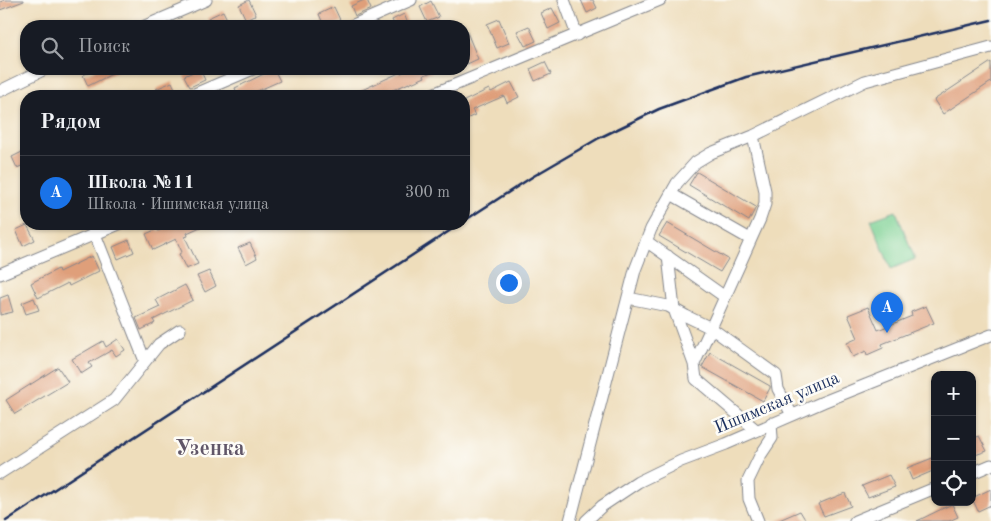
<!DOCTYPE html>
<html lang="ru">
<head>
<meta charset="utf-8">
<style>
  body { margin:0; font-family:"Old Standard TT",serif; background:#20242c; color:#f1f3f6 }
  .controls { position:absolute; right:15px; bottom:15px; display:grid; overflow:hidden; border-radius:10px; box-shadow:0 1px 4px #0004 }
  .controls button { width:45px; height:45px; display:grid; place-items:center; padding:0; border:0; border-bottom:1px solid #363941; background:#171b24; color:#f1f3f6; font:25px sans-serif }
  .you { position:absolute; left:508px; top:282px; width:18px; height:18px; margin:-12px; border:4px solid #fff; border-radius:50%; background:#1a73e8; box-shadow:0 0 0 8px #1a73e833 }
  .badge { display:grid; place-items:center; width:32px; height:32px; border-radius:50%; background:#1a73e8; color:#fff; font-size:16px; font-weight:700 }
  .pin { position:absolute; translate:-50% -41px; filter:drop-shadow(0 1px 2px #0008) }
  .pin::after { content:''; position:absolute; top:26px; width:18px; height:15px; background:inherit; clip-path:polygon(0 0,100% 0,50% 100%) }
  .list { margin:0; padding:0; list-style:none }
  h2 { display:flex; justify-content:space-between; align-items:center; height:65px; margin:0; padding:0 20px; font-size:21px }
  h2 small { font-size:16px; font-weight:400; color:#9ea1a6 }
  .list li { display:grid; grid-template-columns:32px 1fr auto; gap:15px; align-items:center; box-sizing:border-box; height:75px; padding:0 20px; border-top:1px solid #363941 }
  .list b { display:block; font-size:19px; white-space:nowrap }
  .list p { margin:0; font-size:16px; white-space:nowrap; color:#9ea1a6 }
  .list em { font-size:16px; font-style:normal; color:#9ea1a6 }
  .icon { flex:none; width:28px; height:28px; fill:none; stroke:currentColor; stroke-width:2; stroke-linecap:round; stroke-linejoin:round }
  .map { position:relative; flex:none; width:991px; height:521px; overflow:hidden }
  .search { position:absolute; background:#171b24; box-shadow:0 1px 4px #0004; left:20px; top:20px; width:450px; height:55px; display:flex; align-items:center; gap:12px; box-sizing:border-box; padding:0 18px; border-radius:20px; color:#9ea1a6; font-size:19px }
  .panel { position:absolute; background:#171b24; box-shadow:0 1px 4px #0004; left:20px; top:90px; width:450px; height:140px; border-radius:20px }
  .map>svg:first-child { display:block }
</style>
</head>
<body>
<div class="map">
<svg width="991" height="521" viewBox="0 0 991 521">
  <rect width="100%" height="100%" fill="#fdfcf7"/>
  <filter id="ink" filterUnits="userSpaceOnUse"><feTurbulence type="fractalNoise" baseFrequency=".02" numOctaves="2"/><feDisplacementMap in="SourceGraphic" scale="10" xChannelSelector="R" yChannelSelector="G"/><feConvolveMatrix kernelMatrix="1 2 1 2 8 2 1 2 1" color-interpolation-filters="sRGB"/></filter>
  <filter id="wash" filterUnits="userSpaceOnUse"><feTurbulence type="fractalNoise" baseFrequency=".0096" numOctaves="4" result="noise"/><feDisplacementMap in="SourceGraphic" scale="20" xChannelSelector="R" yChannelSelector="G"/><feGaussianBlur stdDeviation="1.12" result="paint"/><feColorMatrix in="noise" values="0 0 0 0 0 0 0 0 0 0 0 0 0 0 0 0 0 1.4 0 .05"/><feComposite in="paint" operator="in"/></filter>
  <g filter="url(#wash)">
    <rect width="100%" height="100%" fill="#edb"/>
    <path fill="#7ed194" stroke="#4c8079" d="M896 211 915 259 891 269 871 220Z"/>
    <g id="blocks">
      <path fill="#df9f7a" d="M5 0H24V1L0 10V2Z
        M249 0 256 15 246 20 239 5Z
        M364 0H367L371 9 355 16 351 6Z
        M581 0H593L597 8 587 13Z
        M431 1 439 17 427 22 420 7Z
        M334 7 341 22 331 26H324L319 14Z
        M552 8 560 23 548 29 541 13Z
        M223 11 229 23 220 26H211L208 18Z
        M404 14 409 26H395L392 20Z
        M499 19 509 43 497 48 487 24Z
        M464 25 478 59 467 64 464 57Z
        M529 26 536 41 525 46 517 31Z
        M545 62 551 74 535 81 530 69Z
        M991 62V82L943 114 934 100Z
        M97 69H122L88 86 83 75Z
        M200 69 205 80 190 87 184 76Z
        M274 69 280 81 246 96H238L235 88Z
        M412 69H439L424 75 425 77 409 84V83L379 96H349L401 72V73Z
        M172 82 177 93 171 96H160L156 89Z
        M511 82 519 97 507 103 504 96 472 110 475 115 464 120V101L489 89 491 92Z
        M26 150V164L17 168 12 157Z
        M697 172 756 207 749 221 689 185Z
        M667 223 728 259 720 272 659 236Z
        M174 224H207L187 233 188 236 185 237 198 264 186 269 179 254 182 252 176 239 153 250 146 234 157 229 158 231Z
        M27 225 35 240 23 246 16 230Z
        M129 240 134 252 118 259 113 247Z
        M250 243 257 258 246 264 238 248Z
        M92 256 99 271 69 286 68 283 38 298 31 283 58 269 59 272Z
        M209 271 216 286 205 292 197 276Z
        M185 285 193 300 153 320 155 323 141 330 136 318 160 307 156 300Z
        M8 295 13 312 0 315V298Z
        M34 298 39 310 26 314 22 303Z
        M926 306 934 323 882 344 883 348 867 355 866 351 853 357 847 343 858 338 848 315 868 307 878 330 912 316 911 312Z
        M118 339 125 350 116 356 112 350 89 363 92 367 81 374 72 359 103 341 106 347Z
        M710 352 770 386V388L763 401 702 367Z
        M58 367 68 382 15 414 6 400Z
        M979 436 987 451 972 456V439Z
        M935 457V470L912 480 907 468Z
        M889 475 895 487 868 497 862 486Z
        M991 489V505L978 511 972 498Z
        M845 493 851 506 824 516 818 504Z
        M952 504 958 517 949 521H917Z
        M800 511 806 521H777Z"/>
    </g>
  </g>
  <g filter="url(#ink)">
    <use href="#blocks" fill-opacity="0" stroke="#84868c" stroke-width="1"/>
    <g fill="none" stroke-linecap="round" stroke-linejoin="round">
      <g stroke="#84868c" stroke-width="13">
        <path id="minor" d="M564 0 577 35
          M145 26 206 0
          M351 26 411 0
          M0 91 45 69
          M190 96 253 69
          M428 96 660 0
          M753 136 765 191V204L760 219 711 328 776 375 778 389 792 415
          M671 194 750 239
          M91 224 145 361
          M646 241 725 297
          M668 256 674 309 694 364
          M0 274 119 224
          M628 298 668 306 686 316 711 328 694 364 696 379 756 430
          M0 473 114 400 159 344 180 330
          M972 473 991 465
          M570 521 635 270 651 229 677 183 696 162 711 153 753 136 865 81 991 47
          M586 521 602 506 638 482 681 461 726 444 823 402 991 335
          M758 521 749 499 748 481 760 456 772 438 771 423
          M855 521 935 488"/>
      </g>
      <use href="#minor" stroke="#fff" stroke-width="11"/>
      <path stroke="#1b2f5e" stroke-width="2.5" d="M464 221 532 177 599 138 659 109 746 77 991 20
        M6 521 460 224"/>
    </g>
  </g>
  <g text-anchor="middle" dominant-baseline="central" stroke-width="5" stroke-linejoin="round" paint-order="stroke">
    <g font-size="18" fill="#1b2f5e" stroke="#fdfcf7">
      <text transform="translate(777 403) rotate(-23)">Ишимская улица</text>
    </g>
    <g font-size="22" font-weight="bold" fill="#605668" stroke="#fdfcf7">
      <text x="210" y="449">Узенка</text>
    </g>
  </g>
</svg>
<div class="controls">
<button>+</button>
<button>−</button>
<button><svg class="icon" aria-label="locate" viewBox="0 0 24 24"><circle cx="12" cy="12" r="6"/><path d="M12 2v4M12 18v4M2 12h4M18 12h4"/></svg></button>
</div>
<div class="you"></div>
<div class="pin badge" style="left:887px;top:333px">A</div>
<div class="search"><svg class="icon" aria-label="search" viewBox="0 0 24 24"><circle cx="10" cy="10" r="6"/><path d="M15 15l6 6"/></svg>Поиск</div>
<section class="panel">
<h2>Рядом<small></small></h2>
<ul class="list">
<li><span class="badge">A</span><div><b>Школа №11</b><p>Школа · Ишимская улица</p></div><em>300 m</em></li>
</ul>
</section>
</div>
</body>
</html>
